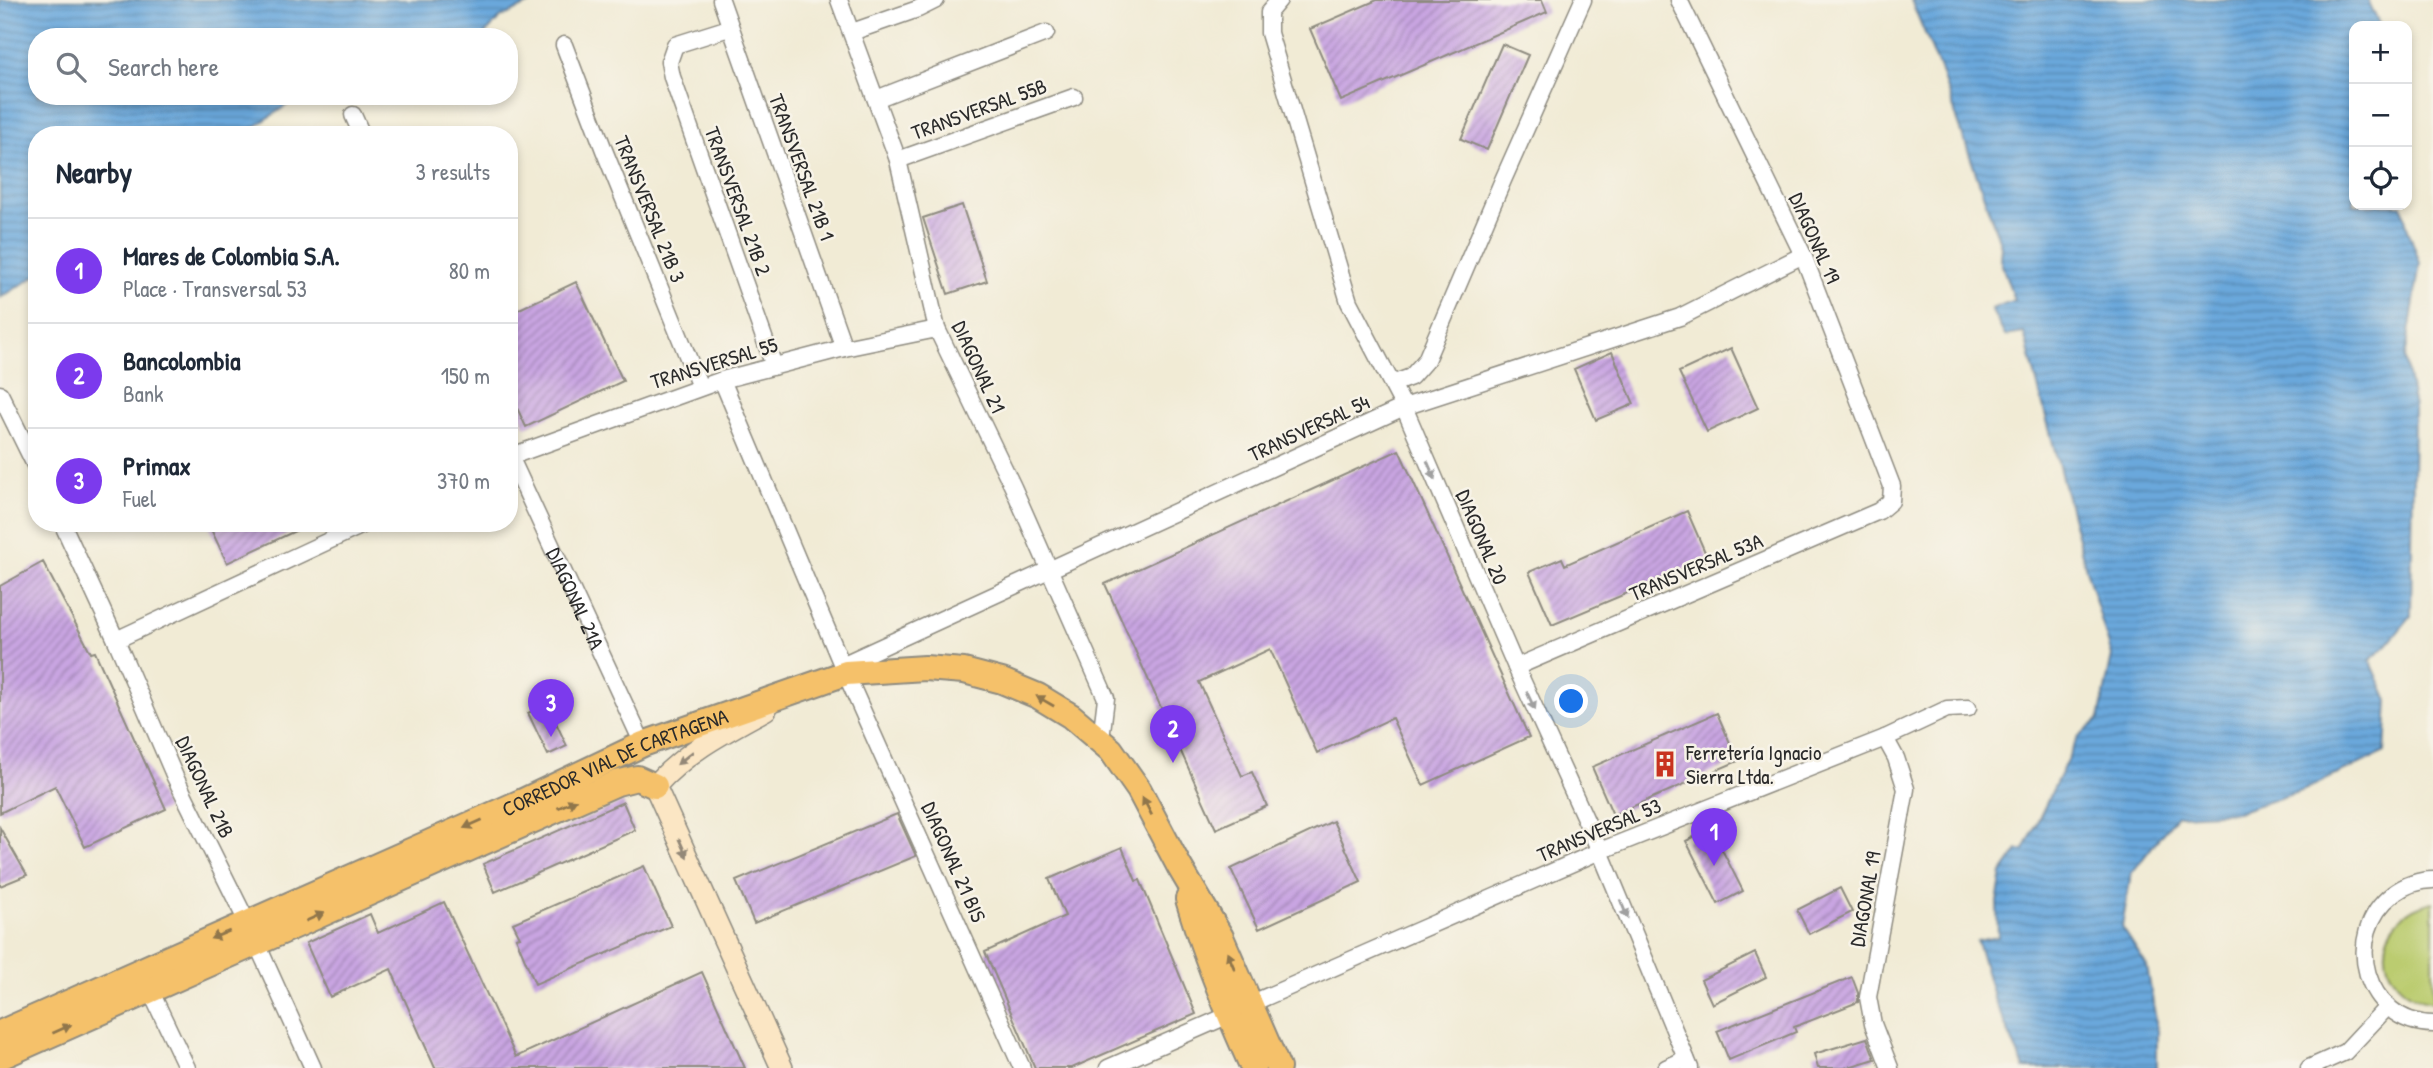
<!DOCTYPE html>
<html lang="en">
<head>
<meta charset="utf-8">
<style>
  body { margin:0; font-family:"Patrick Hand",sans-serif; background:#f2f2f3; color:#1f2937 }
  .controls { position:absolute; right:21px; top:21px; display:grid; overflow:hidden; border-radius:14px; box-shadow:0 4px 10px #0003 }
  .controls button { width:63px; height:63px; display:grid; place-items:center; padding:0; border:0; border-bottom:2px solid #e0e1e3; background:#fff; color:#1f2937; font:35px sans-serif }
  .you { position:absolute; left:1572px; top:702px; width:24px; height:24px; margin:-18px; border:5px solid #fff; border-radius:50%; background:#1a73e8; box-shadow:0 0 0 10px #1a73e833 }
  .badge { display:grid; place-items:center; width:46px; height:46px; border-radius:50%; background:#7c3aed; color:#fff; font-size:23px; font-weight:700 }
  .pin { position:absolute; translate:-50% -58px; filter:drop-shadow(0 2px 4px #0008) }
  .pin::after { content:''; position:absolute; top:37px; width:24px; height:21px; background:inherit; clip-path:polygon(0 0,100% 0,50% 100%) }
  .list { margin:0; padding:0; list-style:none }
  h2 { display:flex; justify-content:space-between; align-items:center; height:91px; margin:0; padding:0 28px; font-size:30px }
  h2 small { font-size:23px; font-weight:400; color:#747a83 }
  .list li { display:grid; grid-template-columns:46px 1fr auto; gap:21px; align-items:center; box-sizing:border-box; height:105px; padding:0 28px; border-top:2px solid #e0e1e3 }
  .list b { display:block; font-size:26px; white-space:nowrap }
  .list p { margin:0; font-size:23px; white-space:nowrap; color:#747a83 }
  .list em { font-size:23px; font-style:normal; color:#747a83 }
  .icon { flex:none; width:38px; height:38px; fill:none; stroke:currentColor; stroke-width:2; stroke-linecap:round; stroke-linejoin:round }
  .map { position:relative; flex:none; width:2433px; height:1068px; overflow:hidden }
  .search { position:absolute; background:#fff; box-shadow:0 4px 10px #0003; left:28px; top:28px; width:490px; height:77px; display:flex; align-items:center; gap:18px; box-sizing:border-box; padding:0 24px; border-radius:28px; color:#747a83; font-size:26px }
  .panel { position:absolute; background:#fff; box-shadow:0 4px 10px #0003; left:28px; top:126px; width:490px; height:406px; border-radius:28px }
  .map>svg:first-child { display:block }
</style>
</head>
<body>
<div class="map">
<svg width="2433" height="1068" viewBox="0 0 2433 1068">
  <defs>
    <pattern id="water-rules" width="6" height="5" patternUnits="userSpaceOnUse" patternTransform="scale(1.75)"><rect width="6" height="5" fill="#6aa8dc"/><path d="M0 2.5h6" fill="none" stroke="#5789b3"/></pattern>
    <pattern id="building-hatch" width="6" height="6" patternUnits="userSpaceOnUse" patternTransform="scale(1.75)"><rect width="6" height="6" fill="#c9a5e2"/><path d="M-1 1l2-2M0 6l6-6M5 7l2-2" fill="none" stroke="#a387b7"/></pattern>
  </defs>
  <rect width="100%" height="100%" fill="#f7f3e8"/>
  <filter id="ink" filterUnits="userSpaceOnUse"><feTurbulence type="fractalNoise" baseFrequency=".0143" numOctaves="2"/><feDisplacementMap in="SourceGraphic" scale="14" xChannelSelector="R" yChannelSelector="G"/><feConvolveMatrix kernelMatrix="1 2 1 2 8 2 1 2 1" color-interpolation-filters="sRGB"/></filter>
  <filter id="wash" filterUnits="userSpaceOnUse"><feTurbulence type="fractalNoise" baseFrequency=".00686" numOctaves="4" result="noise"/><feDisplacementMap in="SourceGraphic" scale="28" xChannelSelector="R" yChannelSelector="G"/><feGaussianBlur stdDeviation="1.57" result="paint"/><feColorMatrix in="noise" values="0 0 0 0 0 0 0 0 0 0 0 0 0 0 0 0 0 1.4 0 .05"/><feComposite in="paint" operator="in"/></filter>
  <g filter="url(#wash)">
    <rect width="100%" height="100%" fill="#f1ebd5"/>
    <path fill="#bbcc70" stroke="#737c4e" stroke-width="2" d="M2433 902V1002C2370 991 2370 915 2433 902Z"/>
    <path fill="url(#water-rules)" stroke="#4a6a84" stroke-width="2" d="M0 0H538L500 18 482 37H37V96H300L243 135H37V275L0 298Z
      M1911 0H2368L2380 26H2354V205H2402L2407 227 2420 263 2405 359 2414 408 2411 616 2387 645 2370 660 2388 701 2385 752 2304 790 2237 812 2177 815 2131 874 2122 927 2147 966 2157 1027V1068H2024L1994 999 1977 941 1998 937 1997 902 2002 873 2018 850H2024L2078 737 2099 719 2112 656 2086 569 2024 333 2005 336 1991 309 2014 300 2000 259 2001 246 1940 69Z"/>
    <g id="blocks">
      <path fill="url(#building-hatch)" d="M1377 0H1542L1547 12 1341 101 1310 29Z
        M1502 44 1528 55 1487 150 1461 139Z
        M962 205 987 281 948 294 923 218Z
        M576 282 623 381 526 427 509 391V314Z
        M1731 348 1758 408 1707 432 1679 372Z
        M1612 352 1634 404 1596 420 1574 369Z
        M1399 450 1529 737 1423 785 1392 718 1317 753 1270 649 1199 682 1242 776 1252 772 1267 806 1216 829 1105 584Z
        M1687 511 1708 559 1552 625 1529 572 1562 558 1565 565Z
        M208 523H312L227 563Z
        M43 562 91 653 95 652 166 809 85 847 55 786 0 813V586Z
        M547 704 567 746 548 755 528 713Z
        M1717 713 1738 761 1613 815 1592 767Z
        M623 802 635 830 495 892 483 864Z
        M897 814 916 856 754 923 736 881Z
        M1333 821 1361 882 1259 929 1231 869Z
        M0 828 27 875 0 886Z
        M1711 828 1743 891 1718 904 1686 841Z
        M1122 847 1136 881 1140 880 1196 1014 1072 1068H1035L985 952 1065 916 1049 879Z
        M644 866 671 926 535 984 516 938 520 937 513 923Z
        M1840 888 1852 912 1809 934 1797 910Z
        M444 902 516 1057 702 972 745 1068H435L391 969 330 997 306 943 370 914 378 933Z
        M1755 953 1766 977 1712 1004 1701 980Z
        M1852 977 1858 993V1002L1794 1027 1796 1032 1729 1060 1717 1031Z
        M1867 1038 1875 1059 1845 1068H1818L1814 1054Z"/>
    </g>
  </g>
  <g filter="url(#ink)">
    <use href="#blocks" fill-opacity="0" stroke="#8e8b80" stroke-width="2"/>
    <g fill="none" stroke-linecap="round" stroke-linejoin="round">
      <g stroke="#8e8b80" stroke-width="19">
        <g id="street">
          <path d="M721 0 844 348"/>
          <path d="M839 0 898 160 937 329 1013 487 1106 698 1101 739"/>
          <path d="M1279 0 1269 12V33L1349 302 1404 407 1516 667 1600 851 1690 1068"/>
          <path d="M729 28 675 45 669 62 672 77 774 366"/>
          <path d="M852 32 918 9 936 0"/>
          <path d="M564 45 604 150 700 387"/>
          <path d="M876 99 1046 33"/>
          <path d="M353 115 362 135"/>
          <path d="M898 160 1074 97"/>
          <path d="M722 380 842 665 1022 1068"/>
          <path d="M1392 384 1411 377 1426 360 1503 180 1583 0"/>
          <path d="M0 394 37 469"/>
          <path id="s1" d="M509 454 643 744"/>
          <path d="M509 457 722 380 844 348 937 329"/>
          <path d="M62 523 116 640 175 777 248 924 313 1068"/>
          <path d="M116 640 367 523"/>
          <path d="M842 665 1404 407 1680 317 1803 255"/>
          <path d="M1516 667 1879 511 1891 501 1892 486 1803 255 1679 0"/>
          <path d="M1885 738 1896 758 1906 789 1868 997 1873 1024 1890 1068"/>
          <path d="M2433 880C2419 880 2404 886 2393 894 2341 934 2364 1023 2433 1024"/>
          <path d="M150 990 187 1068"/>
          <path d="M1250 1004 1600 851 1885 738 1947 709 1968 708"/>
          <path d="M1108 1068 1229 1015"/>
          <path d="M1666 1068 1686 1059"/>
          <path d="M2309 1068 2345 1052 2388 1006"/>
        </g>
      </g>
      <g stroke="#8e8b80" stroke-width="24">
        <path id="secondary" d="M766 709C726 731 686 751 655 786L782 1068"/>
      </g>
      <g stroke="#8e8b80" stroke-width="28">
        <g id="primary">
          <path d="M1188 899C1205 957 1228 1013 1253 1068"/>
          <path id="s2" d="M0 1033 523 801 643 744 846 673 925 668 964 671 1002 681 1038 696 1071 716 1111 750 1139 790 1179 866 1221 937 1278 1068"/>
          <path d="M0 1057 617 783 637 778 655 786"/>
        </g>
      </g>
      <use href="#street" stroke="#fff" stroke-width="16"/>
      <use href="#secondary" stroke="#fbe6c4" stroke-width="21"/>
      <use href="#primary" stroke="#f5c16b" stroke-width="24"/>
    </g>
    <defs><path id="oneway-solid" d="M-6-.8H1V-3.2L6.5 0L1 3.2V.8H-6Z" transform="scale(1.75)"/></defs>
    <g fill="#a0a0a0">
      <use href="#oneway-solid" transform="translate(1431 470) rotate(67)"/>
      <use href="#oneway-solid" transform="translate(1531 701) rotate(65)"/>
      <use href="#oneway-solid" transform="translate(1624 909) rotate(68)"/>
    </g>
    <g fill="#90764b">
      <use href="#oneway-solid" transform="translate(1045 701) rotate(-150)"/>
      <use href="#oneway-solid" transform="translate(567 804) rotate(-24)"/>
      <use href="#oneway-solid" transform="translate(1147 806) rotate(-117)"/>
      <use href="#oneway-solid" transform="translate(473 824) rotate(156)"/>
      <use href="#oneway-solid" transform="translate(315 917) rotate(-24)"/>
      <use href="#oneway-solid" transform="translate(220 935) rotate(158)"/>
      <use href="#oneway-solid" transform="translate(1231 961) rotate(-113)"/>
      <use href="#oneway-solid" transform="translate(62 1029) rotate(-24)"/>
    </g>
    <g fill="#938878">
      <use href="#oneway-solid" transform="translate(685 758) rotate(141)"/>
      <use href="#oneway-solid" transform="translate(683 848) rotate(66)"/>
    </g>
  </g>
  <defs>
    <g id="building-bare" transform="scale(2.1)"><path d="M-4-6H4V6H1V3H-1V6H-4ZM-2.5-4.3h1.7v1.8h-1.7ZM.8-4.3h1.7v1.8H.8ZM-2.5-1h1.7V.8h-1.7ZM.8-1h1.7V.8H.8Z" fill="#c8321e" stroke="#f7f3e8" stroke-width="2.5" paint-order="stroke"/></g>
  </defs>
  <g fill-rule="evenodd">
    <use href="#building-bare" x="1665" y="764"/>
  </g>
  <g text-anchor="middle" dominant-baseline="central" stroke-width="5" stroke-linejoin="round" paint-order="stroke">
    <g font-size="21" fill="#2b2b2b" stroke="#f7f3e8">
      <text transform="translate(979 109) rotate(-20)">TRANSVERSAL 55B</text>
      <text transform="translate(802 167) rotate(70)">TRANSVERSAL 21B 1</text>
      <text transform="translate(738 201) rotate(70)">TRANSVERSAL 21B 2</text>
      <text transform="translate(650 209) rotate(68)">TRANSVERSAL 21B 3</text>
      <text transform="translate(1815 238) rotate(66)">DIAGONAL 19</text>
      <text transform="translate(714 363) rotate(-17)">TRANSVERSAL 55</text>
      <text transform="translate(979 367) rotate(65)">DIAGONAL 21</text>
      <text transform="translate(1309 428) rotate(-25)">TRANSVERSAL 54</text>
      <text transform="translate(1482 537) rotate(67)">DIAGONAL 20</text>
      <text transform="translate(1696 567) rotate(-23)">TRANSVERSAL 53A</text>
      <text stroke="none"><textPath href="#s1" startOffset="159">DIAGONAL 21A</textPath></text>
      <text stroke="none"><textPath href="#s2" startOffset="672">CORREDOR VIAL DE CARTAGENA</textPath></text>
      <text transform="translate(205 787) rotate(65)">DIAGONAL 21B</text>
      <text transform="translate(1599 830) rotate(-23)">TRANSVERSAL 53</text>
      <text transform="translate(954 862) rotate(66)">DIAGONAL 21 BIS</text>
      <text transform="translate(1865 899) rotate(-80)">DIAGONAL 19</text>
    </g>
    <g font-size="21" fill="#2b2b2b" stroke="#f7f3e8" text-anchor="start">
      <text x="1686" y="752">Ferretería Ignacio<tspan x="1686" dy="24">Sierra Ltda.</tspan></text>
    </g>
  </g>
</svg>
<div class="controls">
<button>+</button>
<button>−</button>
<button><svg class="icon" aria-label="locate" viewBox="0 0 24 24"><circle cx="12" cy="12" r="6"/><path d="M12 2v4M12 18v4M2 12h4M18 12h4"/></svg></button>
</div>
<div class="you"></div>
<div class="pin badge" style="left:1714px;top:866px">1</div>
<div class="pin badge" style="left:1173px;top:763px">2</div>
<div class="pin badge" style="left:551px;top:737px">3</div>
<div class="search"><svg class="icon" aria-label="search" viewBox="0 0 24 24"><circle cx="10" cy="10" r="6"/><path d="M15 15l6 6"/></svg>Search here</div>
<section class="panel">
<h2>Nearby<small>3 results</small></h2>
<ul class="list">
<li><span class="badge">1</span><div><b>Mares de Colombia S.A.</b><p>Place · Transversal 53</p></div><em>80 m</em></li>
<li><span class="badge">2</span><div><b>Bancolombia</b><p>Bank</p></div><em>150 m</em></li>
<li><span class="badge">3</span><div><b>Primax</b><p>Fuel</p></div><em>370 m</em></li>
</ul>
</section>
</div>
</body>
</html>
